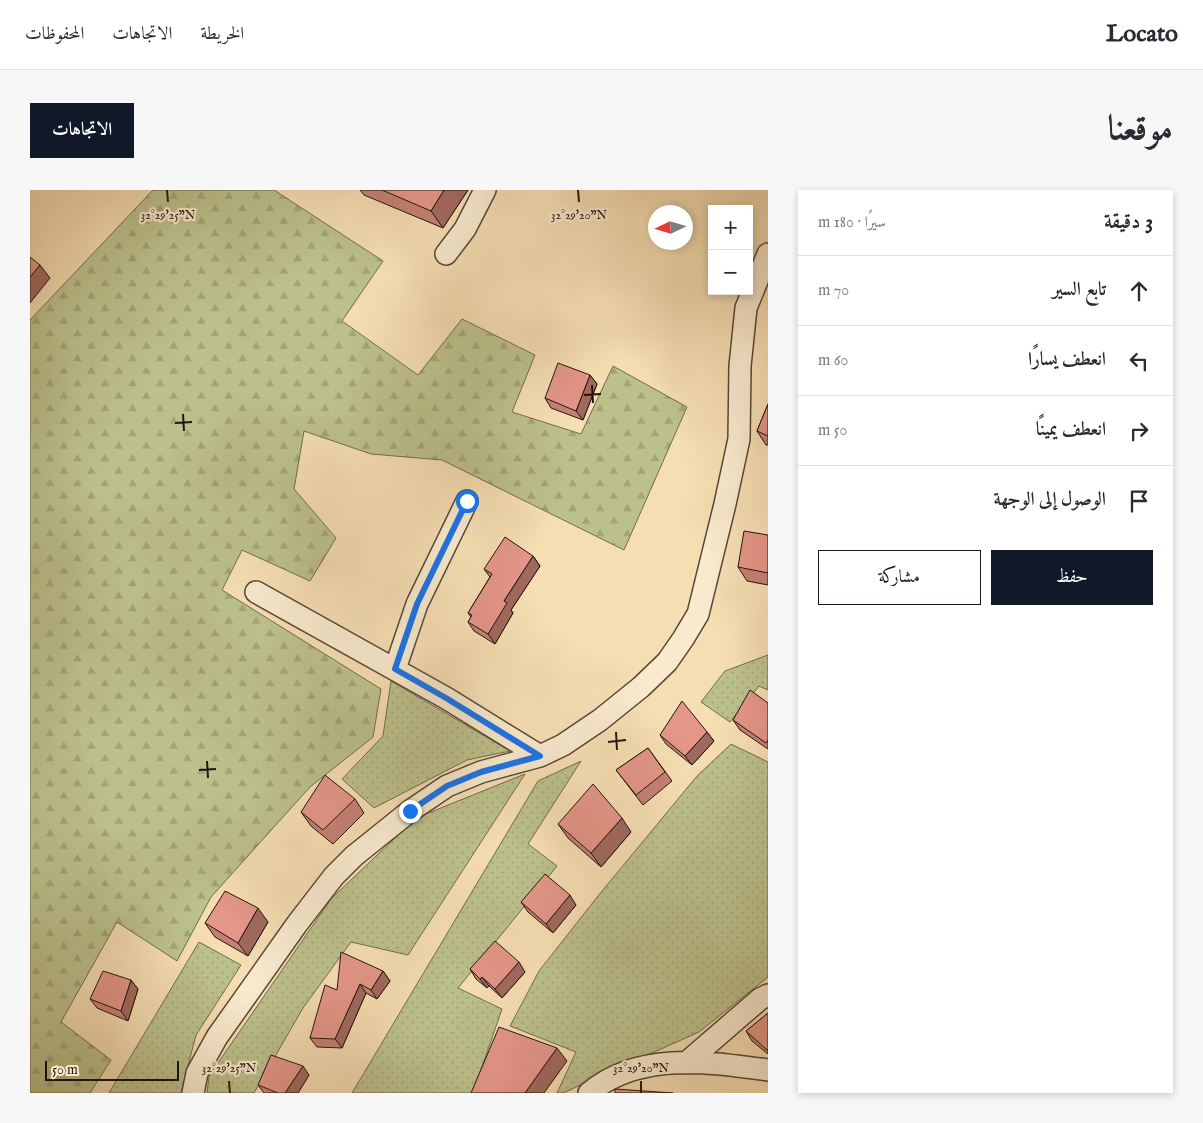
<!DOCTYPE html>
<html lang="ar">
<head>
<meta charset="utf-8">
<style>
  body { margin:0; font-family:"IM FELL English",Amiri,serif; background:#f7f7f7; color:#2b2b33; direction:rtl }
  .controls { position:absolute; right:15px; top:15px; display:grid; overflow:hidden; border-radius:0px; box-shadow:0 2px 8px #0003 }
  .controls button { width:45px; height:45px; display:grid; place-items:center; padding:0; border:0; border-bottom:1px solid #e1e1e2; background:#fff; color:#2b2b33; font:25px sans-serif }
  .compass { position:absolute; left:618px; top:15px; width:45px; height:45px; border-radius:50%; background:#fff; box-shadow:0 2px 8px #0003; rotate:266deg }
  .scale { position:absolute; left:15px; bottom:12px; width:134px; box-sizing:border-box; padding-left:5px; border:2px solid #23150e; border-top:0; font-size:14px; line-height:18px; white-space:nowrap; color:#23150e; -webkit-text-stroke:4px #f9eace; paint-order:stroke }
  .stop { position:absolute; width:15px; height:15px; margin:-11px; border:4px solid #1a73e8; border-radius:50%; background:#fff }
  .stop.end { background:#1a73e8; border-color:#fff; box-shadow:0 1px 5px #0008 }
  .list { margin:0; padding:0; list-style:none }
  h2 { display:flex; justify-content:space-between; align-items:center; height:65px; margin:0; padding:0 20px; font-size:21px }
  h2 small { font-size:16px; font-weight:400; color:#7c7c81 }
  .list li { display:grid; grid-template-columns:32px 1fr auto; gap:15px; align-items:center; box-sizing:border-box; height:70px; padding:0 20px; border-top:1px solid #e1e1e2 }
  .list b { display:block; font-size:19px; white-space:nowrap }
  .list em { font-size:16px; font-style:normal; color:#7c7c81 }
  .actions { display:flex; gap:10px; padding:15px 20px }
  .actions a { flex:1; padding:11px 0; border:1px solid #111827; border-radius:0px; text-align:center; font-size:18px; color:#111827 }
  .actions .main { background:#111827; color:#fff }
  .icon { flex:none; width:28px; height:28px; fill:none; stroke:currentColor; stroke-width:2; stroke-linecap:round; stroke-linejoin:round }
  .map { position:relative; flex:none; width:738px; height:903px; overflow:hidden; direction:ltr; border-radius:0px }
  header { display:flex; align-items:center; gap:30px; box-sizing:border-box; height:70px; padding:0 25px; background:#fff; border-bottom:1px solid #e1e1e2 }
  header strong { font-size:24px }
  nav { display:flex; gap:28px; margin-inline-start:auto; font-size:18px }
  .intro { display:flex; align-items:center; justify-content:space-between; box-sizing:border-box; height:120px; padding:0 30px }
  h1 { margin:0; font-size:35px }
  .button { padding:12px 22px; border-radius:0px; background:#111827; color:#fff; font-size:18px; font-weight:700 }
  main { display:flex; gap:30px; padding:0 30px }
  aside { flex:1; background:#fff; border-radius:0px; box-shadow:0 2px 8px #0003 }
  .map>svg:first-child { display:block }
</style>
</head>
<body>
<header>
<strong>Locato</strong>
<nav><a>الخريطة</a><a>الاتجاهات</a><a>المحفوظات</a></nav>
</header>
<div class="intro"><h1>موقعنا</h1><a class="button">الاتجاهات</a></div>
<main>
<aside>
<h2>3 دقيقة<small>سيرًا · 180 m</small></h2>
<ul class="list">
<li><svg class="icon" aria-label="ahead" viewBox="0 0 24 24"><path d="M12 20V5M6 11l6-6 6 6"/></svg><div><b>تابع السير</b></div><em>70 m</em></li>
<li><svg class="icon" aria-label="left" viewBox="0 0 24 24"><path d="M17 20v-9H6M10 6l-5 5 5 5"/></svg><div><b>انعطف يسارًا</b></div><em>60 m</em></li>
<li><svg class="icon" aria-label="right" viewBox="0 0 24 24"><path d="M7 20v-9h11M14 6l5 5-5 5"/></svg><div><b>انعطف يمينًا</b></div><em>50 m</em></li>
<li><svg class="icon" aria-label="arrive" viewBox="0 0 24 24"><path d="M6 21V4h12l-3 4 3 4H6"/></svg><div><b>الوصول إلى الوجهة</b></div></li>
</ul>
<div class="actions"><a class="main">حفظ</a><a>مشاركة</a></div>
</aside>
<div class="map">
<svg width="738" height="903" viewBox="0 0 738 903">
  <defs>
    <pattern id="forest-firs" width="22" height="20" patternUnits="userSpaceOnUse" patternTransform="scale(1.25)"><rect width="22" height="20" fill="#bcc18c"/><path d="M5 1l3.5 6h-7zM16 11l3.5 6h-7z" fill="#a1a578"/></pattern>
    <pattern id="park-dots" width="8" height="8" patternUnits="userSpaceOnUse" patternTransform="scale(1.25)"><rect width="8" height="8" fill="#bcc18c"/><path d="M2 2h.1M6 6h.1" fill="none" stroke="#a1a578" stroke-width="1.8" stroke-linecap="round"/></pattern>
  </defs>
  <rect width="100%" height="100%" fill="#f6deb3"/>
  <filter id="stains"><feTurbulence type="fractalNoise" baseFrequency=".004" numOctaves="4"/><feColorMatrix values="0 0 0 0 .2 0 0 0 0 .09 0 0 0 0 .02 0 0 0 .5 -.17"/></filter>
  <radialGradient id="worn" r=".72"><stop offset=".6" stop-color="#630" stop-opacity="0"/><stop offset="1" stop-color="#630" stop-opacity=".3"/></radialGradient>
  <path fill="url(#forest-firs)" stroke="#706b4d" d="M123 0H244L353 71 312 131 388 185 432 129 505 165 482 222 551 244 583 176 657 217 594 360 412 270 341 264 274 241 264 299 306 348 280 391 212 360 192 400 351 499 343 547 280 597 181 707 147 771 87 732 31 832 81 870 60 903H0V130Z"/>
  <path fill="url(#park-dots)" stroke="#706b4d" d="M738 465V500L729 496 700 532 671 512 695 481Z
    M361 491 480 561 437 570 344 618 312 589 353 546Z
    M701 554 738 572V787L669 842 533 903H527L546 862 480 836 509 781 568 706 667 586Z
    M551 571 498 654 527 676 428 798 472 819 443 903H322L508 591Z
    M495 584 378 765 321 752 273 818 224 903H177L179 886 301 709 386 628Z
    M169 752 211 775 166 845 151 903H79Z"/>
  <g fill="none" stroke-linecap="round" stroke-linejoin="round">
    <g stroke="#584737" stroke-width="24">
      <path id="minor" d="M416 64 435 39 455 0
        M226 402 416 508 510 566
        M365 479 387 414 437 311
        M656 873 730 809 738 805
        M163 903 167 883 187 847 267 734 304 686 324 666 380 621 417 596 451 582 510 566 533 555 570 530 611 497 637 472 653 449 668 424 695 314 709 249 710 176 716 118 738 64
        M559 903C609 861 678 872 738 880"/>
    </g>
    <use href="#minor" stroke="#f9eace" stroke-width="21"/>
  </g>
  <path fill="#c48175" stroke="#23150e" d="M330 0H438L413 38 334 5Z
    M560 185 567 194 553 230 521 218 515 208Z
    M738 214V255H736L727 241Z
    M738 345V395L717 391 708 377Z
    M503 366 510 376 481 420 483 423 465 454 444 441 438 432 441 427 438 423 460 387 454 379Z
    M738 513V559L710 540 703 530Z
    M677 542 684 551 662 575 636 554 630 545Z
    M618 558 642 591 613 615 586 580Z
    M325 609 334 623 303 654 281 636 271 622Z
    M528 634 601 642 571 677 538 648Z
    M491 712 546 715 523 743 498 722Z
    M238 732 218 766 185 747 175 733Z
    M440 779 495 782 472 808 459 796 457 798 446 789Z
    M353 781 360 791 347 809 336 803 312 858 287 857 280 848 307 800Z
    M101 790 108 799 98 831 67 818 60 809Z
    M738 823V864L722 851 716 841Z
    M279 885 268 903H234L228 895Z"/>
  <path fill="#a0695f" stroke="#23150e" d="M414 0H438L413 38 401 21Z
    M10 75 20 88 0 113V87Z
    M560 185 567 194 553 230 546 221Z
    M503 366 510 376 481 420 483 423 465 454 458 444 474 411Z
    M677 542 684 551 662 575 655 566Z
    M592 628 601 642 571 677 561 663Z
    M540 705 546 715 523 743 516 734Z
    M228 718 238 732 218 766 208 753Z
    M489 772 495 782 472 808 465 799Z
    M353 781 360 791 347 809 341 800Z
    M452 787 459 796 457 798 450 789Z
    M101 790 108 799 98 831 91 821Z
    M330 794 336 803 312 858 305 849Z
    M527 858 537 871 514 903H495Z
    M273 876 279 885 268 903H255Z"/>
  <path fill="#e49688" stroke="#23150e" d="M352 0H414L401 21Z
    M0 67 10 75 0 87Z
    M528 173 560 185 546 221 515 208Z
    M738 214V246L727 241Z
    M714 341 738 345V383L708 377Z
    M475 347 503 366 474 411 477 413 458 444 438 432 442 425 438 423 462 384 454 379Z
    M720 500 738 513V550L736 553 703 530Z
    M652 511 677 542 655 566 630 545Z
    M618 558 635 582 606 605 586 580Z
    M295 585 325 609 293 640 271 622Z
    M563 594 592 628 561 663 528 634Z
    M515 684 540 705 516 734 491 712Z
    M195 701 228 718 208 753 175 733Z
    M465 751 489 772 465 799 452 787 450 789 440 779Z
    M311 762 353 781 341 800 330 794 305 849 280 848 295 795 307 800Z
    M73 781 101 790 91 821 60 809Z
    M738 823V859L737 860 716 841Z
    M469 837 527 858 495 903H441Z
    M241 865 273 876 255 903H248L228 895Z
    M585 899 643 903H585Z"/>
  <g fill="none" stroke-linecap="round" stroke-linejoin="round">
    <path stroke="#1a73e8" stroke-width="6" d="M380 621 417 596 451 582 510 566 416 508 365 479 387 414 437 311"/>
  </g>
  <path fill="none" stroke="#23150e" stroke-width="2" d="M137 0 138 12M548 0 549 12M562 195 563 213M554 205 571 204M153 224 154 241M145 233 162 232M586 542 587 560M578 552 596 550M177 571 178 588M169 580 186 579M199 891 200 903M611 891V903"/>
  <g font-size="12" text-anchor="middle" fill="#23150e" stroke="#f9eace" stroke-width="4.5" stroke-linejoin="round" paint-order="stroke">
    <text x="138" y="29">32°29'25"N</text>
    <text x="549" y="29">32°29'20"N</text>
    <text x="199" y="882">32°29'25"N</text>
    <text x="611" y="882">32°29'20"N</text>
  </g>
  <rect width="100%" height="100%" filter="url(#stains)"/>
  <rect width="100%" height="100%" fill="url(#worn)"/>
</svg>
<div class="controls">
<button>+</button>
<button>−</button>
</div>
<svg class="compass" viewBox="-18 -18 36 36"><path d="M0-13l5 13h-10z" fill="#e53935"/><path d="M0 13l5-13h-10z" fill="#7c7c81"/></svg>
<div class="scale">50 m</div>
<div class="stop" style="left:437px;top:311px"></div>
<div class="stop end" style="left:380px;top:621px"></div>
</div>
</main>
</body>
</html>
